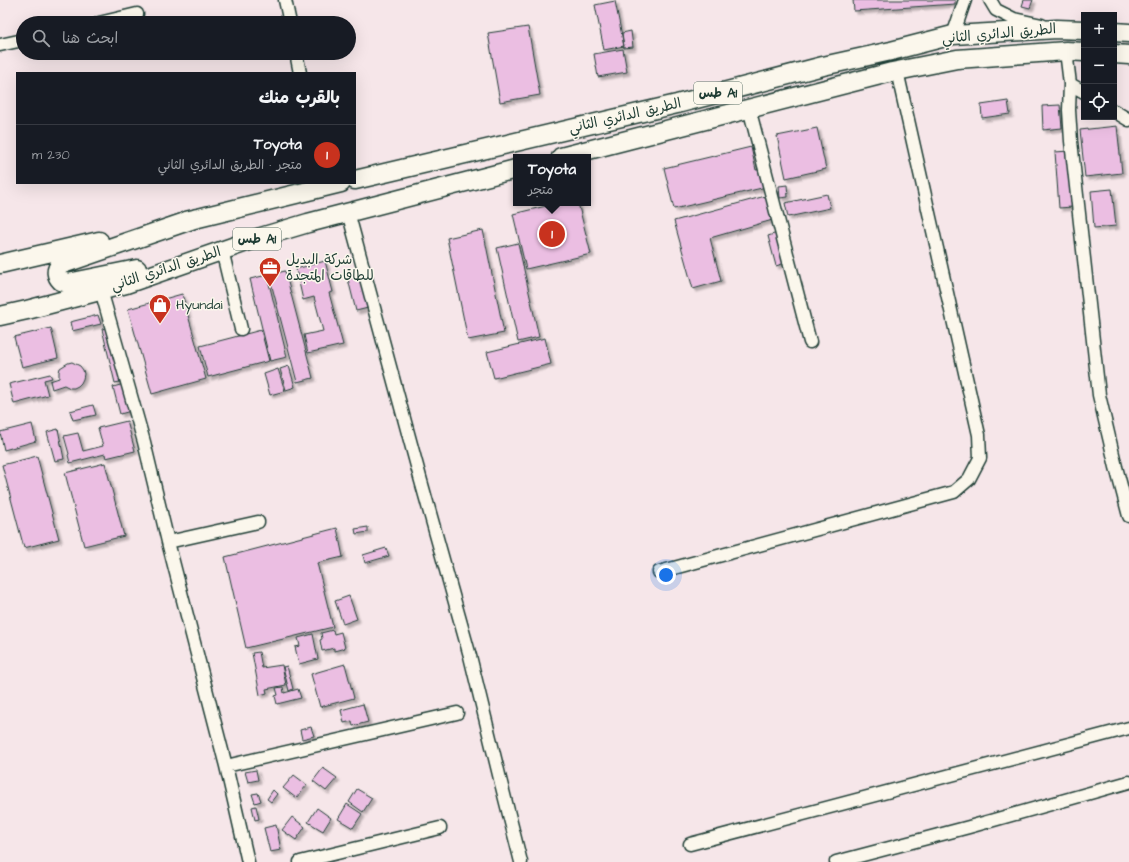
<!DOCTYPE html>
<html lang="ar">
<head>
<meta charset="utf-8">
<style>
  body { margin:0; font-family:"Architects Daughter","Playpen Sans Arabic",sans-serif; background:#20242c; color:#f1f3f6; direction:rtl }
  .controls { position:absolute; right:12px; top:12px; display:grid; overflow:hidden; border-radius:0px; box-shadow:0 4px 16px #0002 }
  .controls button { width:36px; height:36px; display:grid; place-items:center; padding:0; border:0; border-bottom:1px solid #363941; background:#171b24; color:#f1f3f6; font:20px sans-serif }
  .you { position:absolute; left:666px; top:575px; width:14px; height:14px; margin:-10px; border:3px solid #fff; border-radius:50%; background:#1a73e8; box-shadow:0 0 0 6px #1a73e833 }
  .badge { display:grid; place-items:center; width:26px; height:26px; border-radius:50%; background:#c8321e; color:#fff; font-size:13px; font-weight:700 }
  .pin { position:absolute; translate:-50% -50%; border:2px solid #fff; box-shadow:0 1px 4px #0006 }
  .popup { position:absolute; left:513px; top:154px; width:78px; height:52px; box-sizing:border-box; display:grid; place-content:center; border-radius:0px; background:#171b24; filter:drop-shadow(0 1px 3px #0005); font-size:13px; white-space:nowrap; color:#9ea1a6 }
  .popup b { font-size:15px; color:#f1f3f6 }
  .popup::after { content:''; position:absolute; left:50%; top:100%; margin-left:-8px; border:8px solid transparent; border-top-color:#171b24 }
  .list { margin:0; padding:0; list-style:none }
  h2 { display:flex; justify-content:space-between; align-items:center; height:52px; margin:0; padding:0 16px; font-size:17px }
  h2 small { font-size:13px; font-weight:400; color:#9ea1a6 }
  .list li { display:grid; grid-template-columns:26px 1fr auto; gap:12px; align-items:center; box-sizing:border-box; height:60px; padding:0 16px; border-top:1px solid #363941 }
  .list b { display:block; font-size:15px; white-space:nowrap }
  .list p { margin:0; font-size:13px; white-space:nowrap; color:#9ea1a6 }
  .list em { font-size:13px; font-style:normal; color:#9ea1a6 }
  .icon { flex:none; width:22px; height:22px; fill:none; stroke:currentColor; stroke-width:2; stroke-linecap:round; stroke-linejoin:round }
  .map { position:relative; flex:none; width:1129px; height:862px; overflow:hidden; direction:ltr }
  .search { position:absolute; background:#171b24; box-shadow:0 4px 16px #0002; left:16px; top:16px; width:340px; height:44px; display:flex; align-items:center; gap:10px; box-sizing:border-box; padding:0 14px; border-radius:22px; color:#9ea1a6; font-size:15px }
  .panel { position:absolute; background:#171b24; box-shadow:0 4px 16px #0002; left:16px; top:72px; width:340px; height:112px; border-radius:0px; direction:rtl }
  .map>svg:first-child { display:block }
</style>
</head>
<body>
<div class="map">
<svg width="1129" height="862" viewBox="0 0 1129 862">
  <defs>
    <filter id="shadow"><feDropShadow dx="3" dy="3" stdDeviation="1" flood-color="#0004"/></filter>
  </defs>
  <rect width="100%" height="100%" fill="#f6e6e9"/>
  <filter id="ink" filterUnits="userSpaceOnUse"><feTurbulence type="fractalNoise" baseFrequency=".025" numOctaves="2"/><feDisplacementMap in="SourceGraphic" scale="8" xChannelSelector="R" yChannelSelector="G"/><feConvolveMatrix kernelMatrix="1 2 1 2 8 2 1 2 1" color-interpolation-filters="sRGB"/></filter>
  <g filter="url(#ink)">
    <path fill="#ebbee2" stroke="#1f3d34" filter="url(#shadow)" d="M853 0H955V4L854 11Z
      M1024 0H1033L1030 8 1022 6Z
      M615 1 624 46 604 50 595 5Z
      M528 27 540 95 500 102 488 33Z
      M631 31 633 47 624 48 622 33Z
      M623 49 627 72 598 77 594 54Z
      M1008 101 1010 114 982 118 981 105Z
      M1060 105 1062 128 1043 130 1042 106Z
      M1117 126 1122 173 1085 177 1080 130Z
      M817 128 826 169 786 178 777 136Z
      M751 147 756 170 762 169 766 187 674 209 664 168Z
      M1069 151 1072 207 1059 208 1055 152Z
      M787 185 788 197 780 198 779 186Z
      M1112 189 1116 226 1094 228 1091 191Z
      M827 194 830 208 788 217 785 203Z
      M769 195 776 219 710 238 721 281 693 289 674 221Z
      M558 203H578L591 254 526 269 513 214Z
      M483 230 504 333 468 340 447 238Z
      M777 233 785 263 776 266 768 236Z
      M518 243 539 337 518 342 497 248Z
      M325 261 333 292 329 293 343 345 308 353 304 335 323 331 314 297 303 300 296 269Z
      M285 271 313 378 297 382 269 275Z
      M267 275 287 357 270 361 250 279Z
      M360 276 368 308 356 311 348 279Z
      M182 294 206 379 152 394 128 309Z
      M98 315 101 324 72 331 70 322Z
      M110 327 124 381 115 383 102 329Z
      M51 328 58 358 22 367 14 337Z
      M261 330 269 361 208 377 200 346Z
      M545 338 551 364 494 378 487 352Z
      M72 362 80 366 83 370 84 374 83 379 81 383 78 386 74 388H70L64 385 52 389 50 381 59 378V372L60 368 68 363Z
      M289 366 295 387 286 390 280 369Z
      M278 369 285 391 270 395 264 374Z
      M50 374 52 378 44 380 48 395 14 404 9 384Z
      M124 384 131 411 120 414 113 387Z
      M93 405 96 415 73 420 70 411Z
      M127 421 135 451 106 458 105 454 70 463 68 455 69 454 64 436 78 433 83 451 103 446 98 428Z
      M32 424 36 441 4 450 0 432Z
      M58 429 64 459 55 461 47 432Z
      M37 456 59 539 24 548 2 465Z
      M105 463 124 536 84 546 65 473Z
      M368 527V532L356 534 355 529Z
      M337 528 343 557 317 563 333 627 246 648 225 557Z
      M386 548 389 556 365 563 363 555Z
      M349 596 357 619 343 624 335 601Z
      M333 630 334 634 341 632 345 648 334 651V648L322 651 320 640 322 639 321 633Z
      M313 634 318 659 299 664 295 647 300 646 298 638Z
      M259 652 262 668 282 665 286 685 266 689 267 693 260 695 252 653Z
      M345 664 354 698 320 707 311 674Z
      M287 666 293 689 289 691 283 667Z
      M283 687 284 693 298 689 301 698 277 704 275 696 278 695 276 688Z
      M363 704 368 722 353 726 352 721 344 723 341 710Z
      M311 727 314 736 302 739 300 730Z
      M323 768 337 778 326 791 313 781Z
      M256 770 258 780 248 782 245 772Z
      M294 775 307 785 296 798 283 788Z
      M357 789 372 798 363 812 349 802Z
      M273 790 277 794 271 802 267 799Z
      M258 793 261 801 255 803 252 794Z
      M347 804 362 814 353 828 338 819Z
      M256 806 259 819 255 820 252 807Z
      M317 808 331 818 323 831 308 822Z
      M292 817 305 827 296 840 282 830Z
      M276 825 281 850 270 852 264 828Z"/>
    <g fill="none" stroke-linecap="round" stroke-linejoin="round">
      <g stroke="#1f3d34" stroke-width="15">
        <path id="minor" d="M285 0 290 23
          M990 0 996 10 1014 19 1042 25
          M99 23 137 14
          M953 35 965 0
          M0 45 23 40
          M1066 51 1070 84 1084 92
          M296 53 300 73
          M1070 84 1069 110 1071 141 1099 395 1116 467 1129 516
          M749 108 810 342
          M1114 111 1129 120
          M348 212 421 481 470 656 501 783 521 862
          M222 250 241 329
          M101 290 144 442 169 546 226 766 248 862
          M168 542 258 522
          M659 572 954 492 969 479 980 458 979 435 897 71
          M226 766 457 713
          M690 844 1129 728
          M300 862 440 828
          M836 862 969 827 1129 782"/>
      </g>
      <g stroke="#1f3d34" stroke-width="21">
        <path id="highway" d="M1114 32 1129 33
          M1114 54 1129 55
          M561 157 892 72 957 59 1066 51 1084 52
          M355 180 677 104 823 66 891 51 953 35 1057 29 1084 30
          M186 221 341 183
          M0 264 99 241
          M137 269 68 283 61 281C56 276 55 270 60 265L197 218
          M0 316 27 310 126 284 261 237 308 223 516 169"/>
      </g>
      <use href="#minor" stroke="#fbf7ec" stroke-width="12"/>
      <use href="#highway" stroke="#fbf7ec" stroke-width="18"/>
    </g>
  </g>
  <defs>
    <g id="office-pin" transform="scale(1.15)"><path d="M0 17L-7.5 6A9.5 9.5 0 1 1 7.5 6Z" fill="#c8321e" stroke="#fbf7ec"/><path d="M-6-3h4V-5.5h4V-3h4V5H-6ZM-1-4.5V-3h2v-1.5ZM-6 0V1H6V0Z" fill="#fff"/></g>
    <g id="shop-pin" transform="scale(1.15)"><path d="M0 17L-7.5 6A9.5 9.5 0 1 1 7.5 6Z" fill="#c8321e" stroke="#fbf7ec"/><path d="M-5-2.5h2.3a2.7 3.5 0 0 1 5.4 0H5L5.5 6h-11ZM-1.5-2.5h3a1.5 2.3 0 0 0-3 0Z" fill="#fff"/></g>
  </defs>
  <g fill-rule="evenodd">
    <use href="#office-pin" x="270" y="268"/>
    <use href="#shop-pin" x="160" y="305"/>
  </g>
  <g text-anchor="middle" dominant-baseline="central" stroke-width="3" stroke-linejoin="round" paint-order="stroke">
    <g fill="#fbf7ec" stroke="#61756b" stroke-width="1">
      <rect x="694" y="82" width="48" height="22" rx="3"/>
      <rect x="233" y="228" width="48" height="22" rx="3"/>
    </g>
    <g font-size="13" font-weight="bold" fill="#1f3d34">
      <text x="718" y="93">طس A1</text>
      <text x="257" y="239">طس A1</text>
    </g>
    <g font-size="14" fill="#1f3d34" stroke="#fbf7ec">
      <text transform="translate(999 34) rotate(-5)">الطريق الدائري الثاني</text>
      <text transform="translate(625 116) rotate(-13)">الطريق الدائري الثاني</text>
      <text transform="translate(166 269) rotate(-18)">الطريق الدائري الثاني</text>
    </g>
    <g font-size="14" fill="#1f3d34" stroke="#fbf7ec" text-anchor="start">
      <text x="286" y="260">شركة البديل<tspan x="286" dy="16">للطاقات المتجدة</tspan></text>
      <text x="176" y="305">Hyundai</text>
    </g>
  </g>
</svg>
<div class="controls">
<button>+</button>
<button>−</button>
<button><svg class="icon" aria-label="locate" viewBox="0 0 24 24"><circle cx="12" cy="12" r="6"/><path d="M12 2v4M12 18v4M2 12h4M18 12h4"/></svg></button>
</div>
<div class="you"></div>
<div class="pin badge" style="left:552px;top:234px">1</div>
<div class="popup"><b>Toyota</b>متجر</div>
<div class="search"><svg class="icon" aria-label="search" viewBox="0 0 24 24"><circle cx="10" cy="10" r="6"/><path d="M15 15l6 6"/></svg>ابحث هنا</div>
<section class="panel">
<h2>بالقرب منك<small></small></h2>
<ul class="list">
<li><span class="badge">1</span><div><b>Toyota</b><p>متجر · الطريق الدائري الثاني</p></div><em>230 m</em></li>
</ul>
</section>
</div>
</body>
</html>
